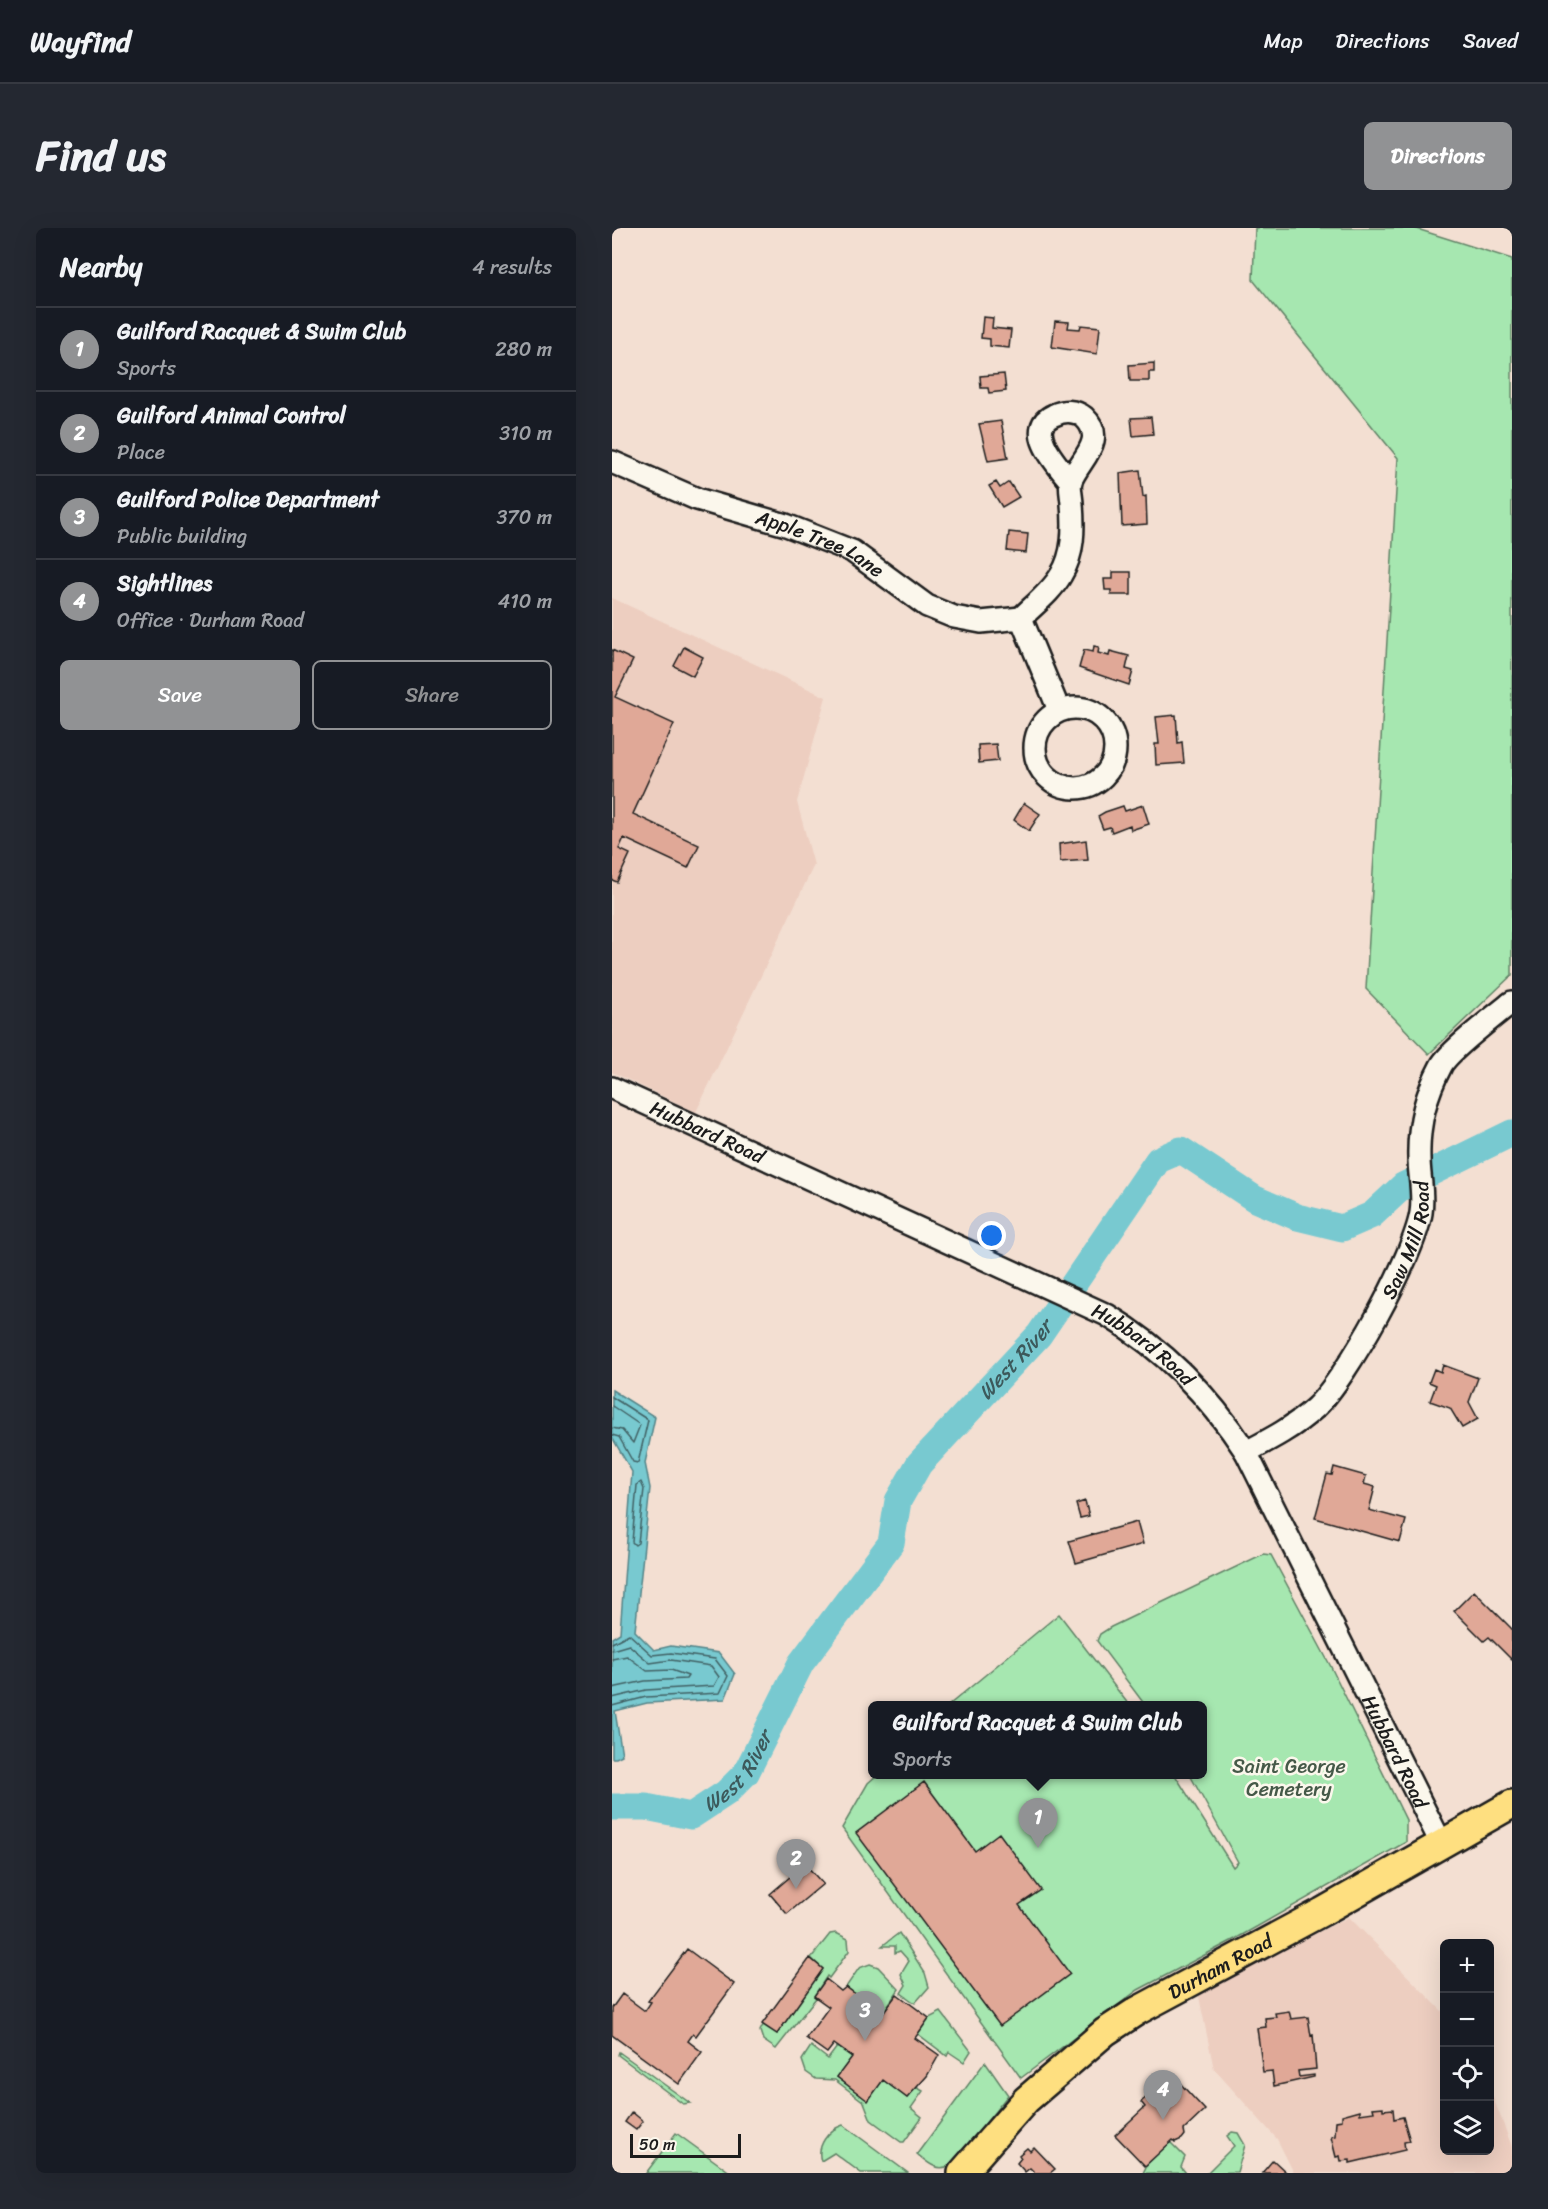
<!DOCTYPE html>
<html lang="en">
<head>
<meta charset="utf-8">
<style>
  body { margin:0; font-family:Sriracha,sans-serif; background:#242831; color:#f1f3f6 }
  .controls { position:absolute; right:18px; bottom:18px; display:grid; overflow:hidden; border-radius:9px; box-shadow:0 6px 24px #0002 }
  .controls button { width:54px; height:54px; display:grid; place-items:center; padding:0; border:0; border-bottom:2px solid #363941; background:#171b24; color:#f1f3f6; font:30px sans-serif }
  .scale { position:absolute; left:18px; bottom:15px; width:111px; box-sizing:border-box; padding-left:6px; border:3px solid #1c1c1c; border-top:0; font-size:16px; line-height:21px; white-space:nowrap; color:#1c1c1c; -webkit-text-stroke:4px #fbf7ec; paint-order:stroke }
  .you { position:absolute; left:380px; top:1008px; width:21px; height:21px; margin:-15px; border:4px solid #fff; border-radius:50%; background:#1a73e8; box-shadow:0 0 0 9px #1a73e833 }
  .badge { display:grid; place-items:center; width:39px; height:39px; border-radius:50%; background:#919294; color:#fff; font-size:20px; font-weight:700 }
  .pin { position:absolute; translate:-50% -50px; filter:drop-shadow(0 2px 3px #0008) }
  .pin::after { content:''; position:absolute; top:32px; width:21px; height:18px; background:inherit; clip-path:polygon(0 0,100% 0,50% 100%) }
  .popup { position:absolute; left:256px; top:1473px; width:339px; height:78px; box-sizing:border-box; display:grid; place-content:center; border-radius:9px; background:#171b24; filter:drop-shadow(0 2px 4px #0005); font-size:20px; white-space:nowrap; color:#9ea1a6 }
  .popup b { font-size:22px; color:#f1f3f6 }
  .popup::after { content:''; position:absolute; left:50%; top:100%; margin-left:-12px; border:12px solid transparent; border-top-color:#171b24 }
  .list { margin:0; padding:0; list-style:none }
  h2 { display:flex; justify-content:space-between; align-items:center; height:78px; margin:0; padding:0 24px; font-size:26px }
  h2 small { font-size:20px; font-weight:400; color:#9ea1a6 }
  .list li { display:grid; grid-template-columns:39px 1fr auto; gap:18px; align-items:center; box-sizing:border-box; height:84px; padding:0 24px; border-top:2px solid #363941 }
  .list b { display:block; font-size:22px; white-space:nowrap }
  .list p { margin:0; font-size:20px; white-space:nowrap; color:#9ea1a6 }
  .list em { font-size:20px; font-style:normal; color:#9ea1a6 }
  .actions { display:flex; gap:12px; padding:18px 24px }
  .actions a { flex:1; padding:14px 0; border:2px solid #919294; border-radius:9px; text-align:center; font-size:21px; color:#919294 }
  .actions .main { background:#919294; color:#fff }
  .icon { flex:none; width:33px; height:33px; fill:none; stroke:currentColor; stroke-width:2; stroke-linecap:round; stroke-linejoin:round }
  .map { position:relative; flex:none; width:900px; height:1945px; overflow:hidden; border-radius:9px }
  header { display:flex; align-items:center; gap:36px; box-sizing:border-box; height:84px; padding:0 30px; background:#171b24; border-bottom:2px solid #363941 }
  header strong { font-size:28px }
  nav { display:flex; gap:33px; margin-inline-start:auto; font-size:21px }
  .intro { display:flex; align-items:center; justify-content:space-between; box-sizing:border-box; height:144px; padding:0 36px }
  h1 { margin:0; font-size:42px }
  .button { padding:15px 27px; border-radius:9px; background:#919294; color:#fff; font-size:21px; font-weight:700 }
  main { display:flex; gap:36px; padding:0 36px }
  aside { flex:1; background:#171b24; border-radius:9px; box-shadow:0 6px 24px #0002 }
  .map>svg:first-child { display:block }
</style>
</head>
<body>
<header>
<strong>Wayfind</strong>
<nav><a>Map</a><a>Directions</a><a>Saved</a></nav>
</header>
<div class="intro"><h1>Find us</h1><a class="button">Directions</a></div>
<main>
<aside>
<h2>Nearby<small>4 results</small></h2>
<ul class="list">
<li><span class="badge">1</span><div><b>Guilford Racquet &amp; Swim Club</b><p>Sports</p></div><em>280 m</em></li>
<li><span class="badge">2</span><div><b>Guilford Animal Control</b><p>Place</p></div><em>310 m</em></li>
<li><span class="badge">3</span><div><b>Guilford Police Department</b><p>Public building</p></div><em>370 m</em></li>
<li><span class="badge">4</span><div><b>Sightlines</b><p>Office · Durham Road</p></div><em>410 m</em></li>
</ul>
<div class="actions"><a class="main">Save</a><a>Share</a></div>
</aside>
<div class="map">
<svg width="900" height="1945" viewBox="0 0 900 1945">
  <rect width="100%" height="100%" fill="#f3dfd2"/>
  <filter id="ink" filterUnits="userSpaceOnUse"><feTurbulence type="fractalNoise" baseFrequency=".0167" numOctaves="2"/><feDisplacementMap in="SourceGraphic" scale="12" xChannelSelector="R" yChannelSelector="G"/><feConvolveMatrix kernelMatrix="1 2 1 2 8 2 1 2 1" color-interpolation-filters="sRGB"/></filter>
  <g filter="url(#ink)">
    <path fill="#edcec0" d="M0 370 214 469 185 574 202 637 84 884 0 844Z
      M737 1689 832 1785V1922H878V1861L900 1919V1945H682L665 1911 602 1841 586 1764Z"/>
    <path fill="#a6e7b0" stroke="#618266" stroke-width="1.5" d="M643 0H802L900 31V747L817 826 754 761 786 230 641 52Z
      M651 1326 659 1327 718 1437 794 1592V1614L623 1711 526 1762 409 1850 230 1600 256 1555 265 1547H563L621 1639 626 1634 578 1547 591 1546V1478L533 1477 485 1413 488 1406 499 1399Z
      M447 1386 517 1477H337Z
      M224 1705 236 1711 237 1723 217 1750 215 1748 202 1768 204 1770 164 1821 151 1812 148 1803 151 1797 165 1806 211 1741 199 1730 218 1706Z
      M287 1705 313 1745 317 1759 303 1775 289 1765 294 1757 289 1746 297 1733 288 1723 283 1725V1718H270Z
      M258 1736 266 1739 287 1761 270 1786 234 1759 247 1740Z
      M329 1784 359 1823 352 1834 337 1824 335 1828 306 1806 317 1790Z
      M199 1818 216 1831 225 1819 240 1829 225 1849 256 1872 271 1852 295 1870 304 1859 311 1863 299 1880 310 1889 292 1914H289L259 1892 252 1874 223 1852 204 1851 194 1844 190 1832Z
      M7 1824 78 1875 71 1876 6 1827Z
      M373 1834 396 1867 341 1936C326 1945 317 1936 305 1926Z
      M231 1897 296 1945H249L222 1925 209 1933C204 1918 216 1902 231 1897Z
      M620 1904 626 1905 633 1917 625 1944 595 1945 622 1918 615 1908Z
      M64 1905 119 1945H34Z
      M558 1914 573 1929 569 1939 574 1945H531L536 1935Z"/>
    <path fill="#78c9d0" stroke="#538488" stroke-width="1.5" d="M0 1162 43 1189 33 1235 38 1260 23 1403 42 1422 59 1418 107 1425 123 1446 113 1471 35 1475 3 1483 10 1527 4 1530H0V1410L8 1405 20 1244 0 1209Z"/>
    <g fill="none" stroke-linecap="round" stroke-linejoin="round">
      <path stroke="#416164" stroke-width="1.5" d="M0 1169 36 1192 26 1235 21 1234 7 1209 0 1207
        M0 1178 28 1197 21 1215 10 1202 0 1200
        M29 1254 32 1261 26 1315 23 1317 20 1314 25 1257Z
        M0 1415 17 1406 40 1427 59 1425 103 1431 116 1448 108 1465 34 1469 0 1478
        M0 1422 17 1417 38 1435 59 1432 99 1438 107 1449 102 1458 34 1462 0 1470
        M0 1431 15 1428 35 1443 59 1442 76 1448 74 1451 33 1453 0 1460"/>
      <path stroke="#78c9d0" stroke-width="27" id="s1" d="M0 1579H34L79 1588 114 1565 134 1545 189 1435 279 1315 286 1273 307 1236 427 1107 546 932 569 922 643 971 685 989 730 1000 760 987 791 958 900 905"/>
    </g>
    <path fill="#e0a897" stroke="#1c1c1c" stroke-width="1.5" d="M371 89 381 90 380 100 399 102 397 120 378 118V111L369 110Z
      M443 93 457 94 456 100 468 101 469 97 488 99 485 126 440 119Z
      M542 135V144H537V153H518L517 137Z
      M392 146 394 163 377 165 376 160H369L368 148Z
      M539 189 541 206 521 208 519 190Z
      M389 193 396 230 376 233 367 196Z
      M528 242 531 269 534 268 535 296 510 298 508 245Z
      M384 254 388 260 397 254 407 269 390 279 377 258Z
      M397 304 416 306 414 325 395 323Z
      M501 344H519V367H499V362H493L492 351H501Z
      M482 418 487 419 486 425 497 428 498 423 517 428 514 441 521 443 517 457 467 440 472 422 481 424Z
      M72 419 91 429 81 448 62 438Z
      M0 422 21 432 3 469 62 496 21 586 87 617 76 640 12 610 7 621 18 626 5 654 0 652Z
      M564 487 566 515 570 514 572 535 544 537 543 516H547L544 489Z
      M384 516 386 533 367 535 366 517Z
      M412 575 428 586 417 603 402 592Z
      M531 577 537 596 519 602 518 597 500 604 498 599 491 601 486 588 493 584 511 578 513 583Z
      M474 612 476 632 448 634 447 616Z
      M831 1137 866 1150 857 1174 866 1191 850 1200 838 1180 818 1173 824 1157 817 1154 822 1141 829 1144Z
      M722 1239 754 1248 752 1256 763 1259 757 1282 794 1292 788 1314 703 1290 715 1246 720 1247Z
      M473 1273 477 1288 468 1290 464 1276Z
      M525 1294 531 1316 464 1335 457 1313Z
      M862 1363 900 1401V1432L877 1409 872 1413 842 1383Z
      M312 1554 363 1623 387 1605 429 1662 407 1677 458 1746 388 1798 244 1605Z
      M193 1636 211 1656 175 1686 158 1666Z
      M75 1721 122 1756 84 1808 81 1806 76 1813 90 1824 67 1856 0 1807V1780L10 1766 33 1783 39 1774 36 1773Z
      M198 1730 211 1741 165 1806 150 1796Z
      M214 1751 229 1763 234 1759 270 1786 285 1766 317 1790 303 1810 327 1827 315 1848 295 1870 271 1852 256 1873 225 1849 240 1829 222 1816 215 1825 194 1810 217 1779 202 1768Z
      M677 1783 679 1791 696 1789 699 1808 701 1807 704 1841 686 1843 687 1849 702 1847V1849L662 1858 660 1843 651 1844 645 1800 654 1799 653 1790 664 1789 663 1785Z
      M564 1851 593 1882 572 1902 573 1907 570 1911 563 1914 561 1912 533 1938 503 1907 533 1879 529 1874 543 1861 547 1866Z
      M771 1879V1882L781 1881 782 1891 791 1889 798 1913 792 1914 793 1922 738 1935V1932L729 1933 728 1928 724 1929 719 1909 723 1908 724 1893 730 1892V1887L748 1882V1886L762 1884 761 1880Z
      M20 1884 31 1893 24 1902 13 1894Z
      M422 1919 443 1941 438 1945H423L418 1940 413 1944 405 1935 409 1930 407 1927 415 1920 418 1923Z
      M661 1932 675 1945H650Z"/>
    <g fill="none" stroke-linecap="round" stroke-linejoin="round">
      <g stroke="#1c1c1c" stroke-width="26">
        <g id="minor">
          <path id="s2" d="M0 234 85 271 174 297 240 323 315 378 342 389 369 394 409 390 447 482"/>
          <path d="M409 390C422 377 440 363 449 347 462 326 462 300 460 276 460 270 457 259 459 253 466 233 497 212 472 189 463 182 452 182 442 187 410 201 447 239 459 254"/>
          <circle cx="463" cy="520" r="40"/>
          <path id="s3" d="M0 860 495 1087C553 1122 597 1167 634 1224L830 1617"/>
          <path id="s4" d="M634 1224C659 1211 682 1199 703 1180 735 1150 802 1028 809 985 812 966 807 948 807 930 806 898 814 866 829 838 836 824 885 786 900 774"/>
        </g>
      </g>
      <g stroke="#1c1c1c" stroke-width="32">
        <g id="major">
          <path id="s5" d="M350 1945 414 1872 493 1804 525 1783 710 1684 900 1576"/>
        </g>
      </g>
      <use href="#minor" stroke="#fbf7ec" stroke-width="21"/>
      <use href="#major" stroke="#fedf80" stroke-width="27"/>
    </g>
  </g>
  <g text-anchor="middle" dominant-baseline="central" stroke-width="5" stroke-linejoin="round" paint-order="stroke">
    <g font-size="20" fill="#1c1c1c" stroke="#fbf7ec">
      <text stroke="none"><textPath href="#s2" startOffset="224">Apple Tree Lane</textPath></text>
      <text stroke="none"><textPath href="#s3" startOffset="105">Hubbard Road</textPath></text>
      <text stroke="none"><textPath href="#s4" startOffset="276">Saw Mill Road</textPath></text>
      <text stroke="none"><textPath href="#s3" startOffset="591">Hubbard Road</textPath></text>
      <text stroke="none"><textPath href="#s3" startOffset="1076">Hubbard Road</textPath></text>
      <text stroke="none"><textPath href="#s5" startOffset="334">Durham Road</textPath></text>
    </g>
    <g font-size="20" fill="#455948" stroke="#fbf7ec">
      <text x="677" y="1538">Saint George<tspan x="677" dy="23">Cemetery</tspan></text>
    </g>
    <g font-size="21" font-style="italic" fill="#3c595b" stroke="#fbf7ec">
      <text stroke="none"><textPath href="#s1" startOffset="650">West River</textPath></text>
      <text stroke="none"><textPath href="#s1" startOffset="146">West River</textPath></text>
    </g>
  </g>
</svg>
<div class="controls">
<button>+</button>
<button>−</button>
<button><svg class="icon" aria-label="locate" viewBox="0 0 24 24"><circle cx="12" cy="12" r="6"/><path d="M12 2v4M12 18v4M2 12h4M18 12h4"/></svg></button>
<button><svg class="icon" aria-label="layers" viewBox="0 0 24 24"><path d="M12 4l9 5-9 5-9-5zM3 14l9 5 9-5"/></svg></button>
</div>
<div class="scale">50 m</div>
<div class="you"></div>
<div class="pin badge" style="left:426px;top:1620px">1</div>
<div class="popup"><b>Guilford Racquet &amp; Swim Club</b>Sports</div>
<div class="pin badge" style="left:184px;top:1661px">2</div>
<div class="pin badge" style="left:253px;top:1813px">3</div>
<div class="pin badge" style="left:551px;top:1892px">4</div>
</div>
</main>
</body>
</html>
